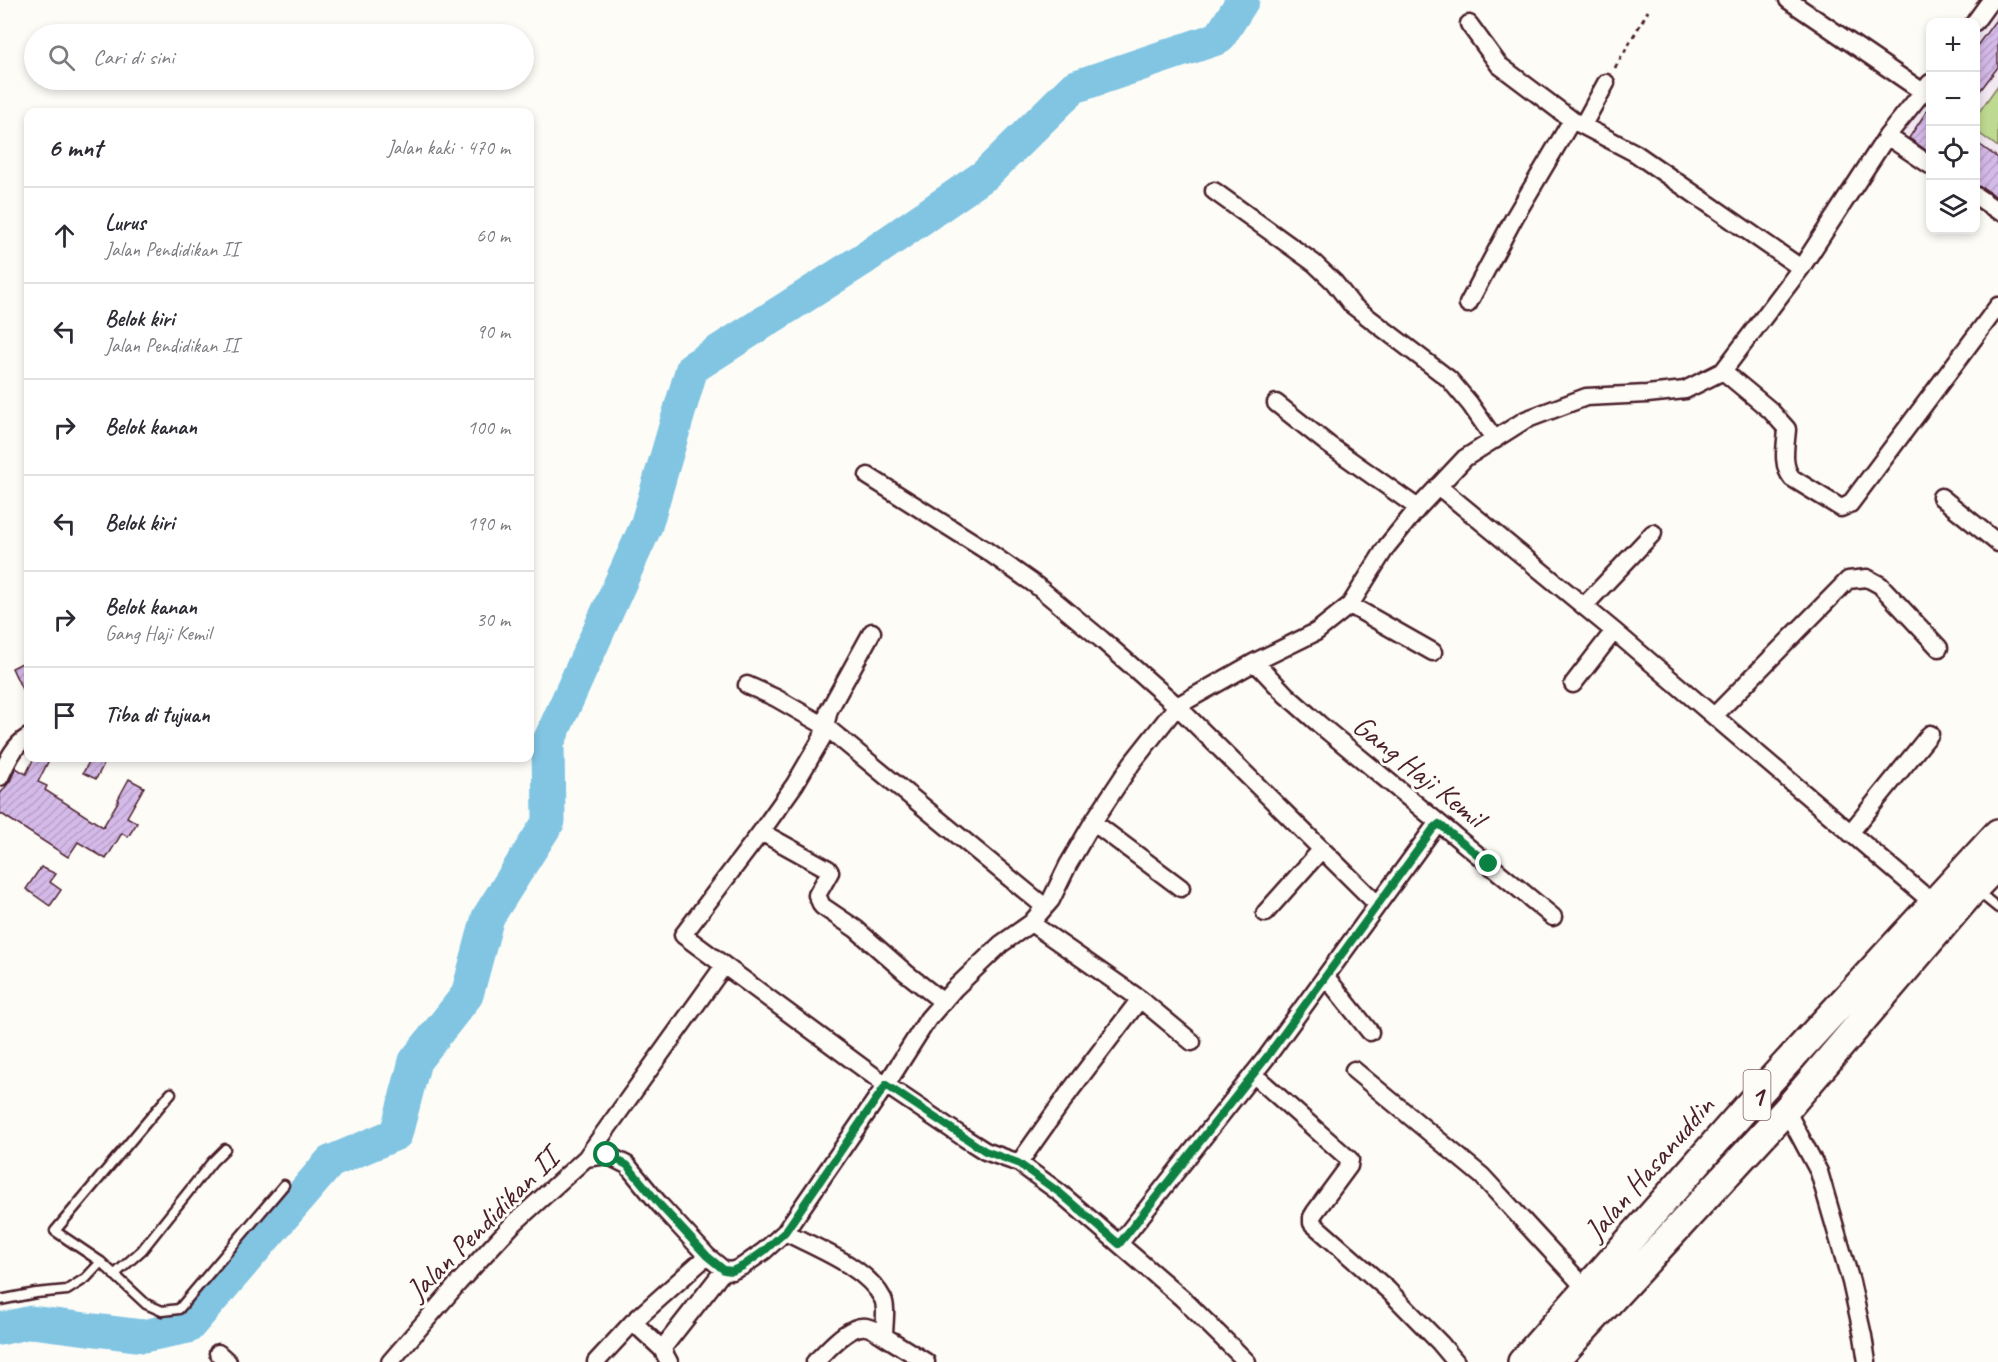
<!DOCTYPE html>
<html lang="id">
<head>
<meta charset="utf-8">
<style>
  body { margin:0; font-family:Caveat,sans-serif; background:#f7f7f7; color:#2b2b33 }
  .controls { position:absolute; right:18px; top:18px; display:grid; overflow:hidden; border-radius:12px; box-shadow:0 3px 9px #0003 }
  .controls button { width:54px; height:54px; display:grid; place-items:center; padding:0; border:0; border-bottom:2px solid #e1e1e2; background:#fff; color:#2b2b33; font:30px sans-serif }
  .stop { position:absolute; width:18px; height:18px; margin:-14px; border:4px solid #0b8043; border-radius:50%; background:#fff }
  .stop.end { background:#0b8043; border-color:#fff; box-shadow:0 2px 6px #0008 }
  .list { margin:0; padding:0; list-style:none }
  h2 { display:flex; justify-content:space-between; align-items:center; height:78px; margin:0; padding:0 24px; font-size:26px }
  h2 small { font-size:20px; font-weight:400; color:#7c7c81 }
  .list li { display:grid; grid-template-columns:39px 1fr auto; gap:18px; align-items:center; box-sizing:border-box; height:96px; padding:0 24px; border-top:2px solid #e1e1e2 }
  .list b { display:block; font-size:22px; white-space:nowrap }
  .list p { margin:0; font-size:20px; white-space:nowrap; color:#7c7c81 }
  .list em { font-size:20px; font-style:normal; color:#7c7c81 }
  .icon { flex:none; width:33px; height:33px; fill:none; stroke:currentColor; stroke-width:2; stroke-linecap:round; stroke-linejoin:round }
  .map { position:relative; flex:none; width:1998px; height:1362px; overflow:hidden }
  .search { position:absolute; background:#fff; box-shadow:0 3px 9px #0003; left:24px; top:24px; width:510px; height:66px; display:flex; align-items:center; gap:15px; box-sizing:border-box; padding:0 21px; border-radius:33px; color:#7c7c81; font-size:22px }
  .panel { position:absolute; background:#fff; box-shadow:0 3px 9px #0003; left:24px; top:108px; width:510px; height:654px; border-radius:12px }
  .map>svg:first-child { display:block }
</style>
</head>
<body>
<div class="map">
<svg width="1998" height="1362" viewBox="0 0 1998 1362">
  <defs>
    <pattern id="building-hatch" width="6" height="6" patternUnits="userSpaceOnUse" patternTransform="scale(1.5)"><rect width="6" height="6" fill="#d4bae8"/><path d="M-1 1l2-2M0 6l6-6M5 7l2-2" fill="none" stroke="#b89fc7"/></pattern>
  </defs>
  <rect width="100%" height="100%" fill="#fdfcf7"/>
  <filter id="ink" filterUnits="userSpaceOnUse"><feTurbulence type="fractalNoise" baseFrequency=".0167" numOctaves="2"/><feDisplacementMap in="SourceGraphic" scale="12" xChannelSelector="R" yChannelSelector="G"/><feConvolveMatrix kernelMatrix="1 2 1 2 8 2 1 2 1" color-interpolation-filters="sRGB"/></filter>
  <g filter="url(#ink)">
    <path fill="#f1e8f2" d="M1998 0V207L1976 192V31Z
      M1930 92V161L1897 138Z"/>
    <path fill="#bed990" stroke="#847c5e" stroke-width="1.5" d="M1998 85V147L1976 131V116Z"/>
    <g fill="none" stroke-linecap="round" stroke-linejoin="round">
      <path stroke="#81c5e2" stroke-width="33" d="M0 1329 31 1322 143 1336 188 1327 330 1162 396 1134 415 1061 467 995 488 917 549 821 548 743 646 526 692 368 865 258 985 175 1074 87 1219 38 1243 0"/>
    </g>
    <path fill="url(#building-hatch)" stroke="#4a1f2b" stroke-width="1.5" d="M1998 17V67L1976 96V47Z
      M1930 106V153L1909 138Z
      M1976 142 1998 158V198L1982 187 1976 186Z
      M28 660V702L12 668Z
      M34 758H50L38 782 47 786 45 790 103 827 119 800 118 799 129 779 144 787 127 817 137 823 128 837 122 833 106 859 78 842 68 857 0 813V794L10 781 16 768 26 774Z
      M91 758H107L96 779 83 773Z
      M41 867 56 874 50 882 61 890 50 906 26 889Z"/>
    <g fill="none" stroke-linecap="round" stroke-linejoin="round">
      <g stroke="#4a1f2b" stroke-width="13">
        <path id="service" d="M1977 891 1998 908
          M171 1093 55 1231 101 1262 146 1304 162 1311 179 1309 284 1185
          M114 1275 142 1250 212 1162 225 1149
          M0 1300 36 1293 67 1290 86 1278 101 1262"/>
      </g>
      <g stroke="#4a1f2b" stroke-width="21">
        <path id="minor" d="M1788 0 1923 92
          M1975 22 1991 0
          M1469 24 1499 65 1572 120 1635 153 1801 268
          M1583 125 1606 83
          M1887 136 1930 165
          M1214 191 1314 263 1334 282 1352 305 1449 379 1470 404 1495 440
          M1976 196 1998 211
          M1468 304 1514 218 1572 120
          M1723 371 1770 410 1787 429C1786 445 1781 465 1792 478L1841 508 1850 504 1998 306
          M1276 403 1329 445 1418 508
          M868 476 987 551 1037 586 1101 639 1177 706 1377 904
          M1438 486 1614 631 1933 903
          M1941 497 1998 543
          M1350 605 1433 652
          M1584 606 1653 533
          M872 632 829 710 822 738 795 784 761 832 683 935 886 1085 966 1139 985 1151 1019 1163 1060 1193 1182 1298 1247 1362
          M1255 662 1286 695 1319 724 1553 917
          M1573 684 1614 631
          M747 685 776 698 825 726 1045 907
          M1714 716 1848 580 1867 578 1880 585 1939 648
          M0 777C7 762 13 746 28 737
          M1093 822 1181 888
          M761 832 828 869 830 872 817 895 822 906 856 929 906 973 943 1002
          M1850 833 1930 734
          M1265 913 1322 849
          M1031 923 1140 999 1192 1042
          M1326 977 1370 1032
          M1354 1070 1482 1176 1587 1290
          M1253 1074 1350 1160 1349 1166 1315 1212 1312 1217V1223L1388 1290 1440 1343 1456 1362
          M1786 1110 1819 1172 1851 1282 1863 1336 1867 1362
          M586 1158 723 967
          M1019 1163 1070 1091 1140 999
          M785 1232C816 1248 867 1267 883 1299 887 1308 884 1325 884 1336L926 1362
          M1119 1244 1266 1058 1433 829 1439 824
          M633 1322 662 1349
          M218 1353 228 1362
          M390 1362 460 1281 512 1225 586 1158 607 1155 627 1165 660 1205 707 1256 724 1270 732 1271 743 1266 764 1251 785 1232 886 1085 928 1019 954 989 1001 944 1031 923 1051 900 1068 865 1093 822 1132 763 1177 706 1255 662 1316 632 1350 605 1387 546 1418 508 1465 458 1525 420 1586 397 1647 394 1685 390 1723 371 1801 268 1887 136 1930 83
          M596 1362 633 1322 707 1256
          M669 1362 662 1349 724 1270
          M815 1362C827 1351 849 1324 866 1327 872 1328 879 1333 884 1336"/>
      </g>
      <g stroke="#4a1f2b" stroke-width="32">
        <path id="trunk" d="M1522 1362 1759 1093 1998 833
          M1554 1362 1786 1110 1974 889 1998 864"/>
      </g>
      <path stroke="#4a1f2b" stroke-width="3" stroke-dasharray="4.5 4.5" stroke-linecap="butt" d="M1615 68 1648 11"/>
      <use href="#service" stroke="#fdfcf7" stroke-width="8"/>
      <use href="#minor" stroke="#fdfcf7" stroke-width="16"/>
      <use href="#trunk" stroke="#fdfcf7" stroke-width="27"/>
    </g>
  </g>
  <g fill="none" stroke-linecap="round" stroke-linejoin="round" filter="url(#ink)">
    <path stroke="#0b8043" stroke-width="8" d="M607 1155 627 1165 660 1205 707 1256 724 1270 732 1271 743 1266 764 1251 785 1232 886 1085 985 1151 1018 1163 1060 1193 1119 1244 1266 1058 1433 829 1439 824 1489 864"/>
  </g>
  <g text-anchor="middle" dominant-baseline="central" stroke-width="6" stroke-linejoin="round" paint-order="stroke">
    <rect fill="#fdfcf7" stroke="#806168" stroke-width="1.5" x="1743.5" y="1070" width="27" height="50" rx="4.5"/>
    <g font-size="28" font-weight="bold" fill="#4a1f2b">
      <text x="1757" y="1095">1</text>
    </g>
    <g font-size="30" fill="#4a1f2b" stroke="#fdfcf7">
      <text transform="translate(1419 771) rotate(39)">Gang Haji Kemil</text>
      <text transform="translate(1649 1168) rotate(-49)">Jalan Hasanuddin</text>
      <text transform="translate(482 1224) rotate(-45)">Jalan Pendidikan II</text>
    </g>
  </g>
</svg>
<div class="controls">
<button>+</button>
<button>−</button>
<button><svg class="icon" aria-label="locate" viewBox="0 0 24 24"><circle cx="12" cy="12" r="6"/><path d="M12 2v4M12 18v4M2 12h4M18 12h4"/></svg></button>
<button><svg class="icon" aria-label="layers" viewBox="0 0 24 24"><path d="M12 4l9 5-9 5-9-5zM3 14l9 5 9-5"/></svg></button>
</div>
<div class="stop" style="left:607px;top:1155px"></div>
<div class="stop end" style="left:1489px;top:864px"></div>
<div class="search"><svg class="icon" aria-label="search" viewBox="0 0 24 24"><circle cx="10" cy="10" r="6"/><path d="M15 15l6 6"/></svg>Cari di sini</div>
<section class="panel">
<h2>6 mnt<small>Jalan kaki · 470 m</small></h2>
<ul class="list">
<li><svg class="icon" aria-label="ahead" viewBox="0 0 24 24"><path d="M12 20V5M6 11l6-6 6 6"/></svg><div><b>Lurus</b><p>Jalan Pendidikan II</p></div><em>60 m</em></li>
<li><svg class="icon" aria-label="left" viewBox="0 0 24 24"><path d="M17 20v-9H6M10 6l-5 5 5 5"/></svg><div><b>Belok kiri</b><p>Jalan Pendidikan II</p></div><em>90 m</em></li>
<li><svg class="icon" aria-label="right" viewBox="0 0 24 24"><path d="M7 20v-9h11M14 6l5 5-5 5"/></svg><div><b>Belok kanan</b></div><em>100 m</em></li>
<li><svg class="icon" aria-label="left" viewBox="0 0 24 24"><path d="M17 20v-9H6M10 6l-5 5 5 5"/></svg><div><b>Belok kiri</b></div><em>190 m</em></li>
<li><svg class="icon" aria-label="right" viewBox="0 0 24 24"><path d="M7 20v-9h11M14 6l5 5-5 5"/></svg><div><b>Belok kanan</b><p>Gang Haji Kemil</p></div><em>30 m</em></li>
<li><svg class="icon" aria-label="arrive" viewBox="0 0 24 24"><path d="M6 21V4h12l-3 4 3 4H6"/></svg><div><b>Tiba di tujuan</b></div></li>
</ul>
</section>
</div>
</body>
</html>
